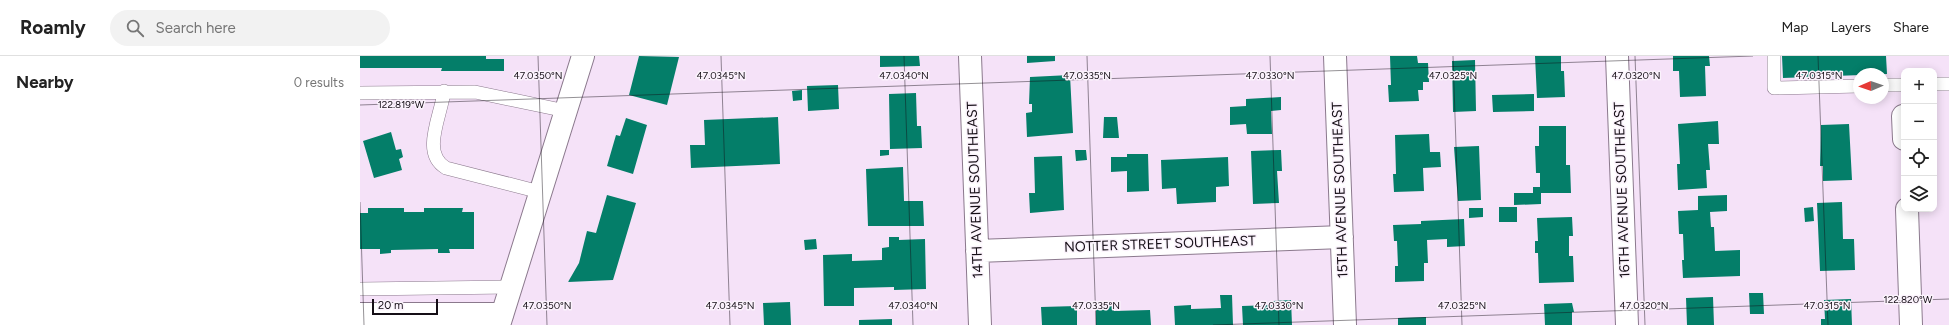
<!DOCTYPE html>
<html lang="en">
<head>
<meta charset="utf-8">
<style>
  body { margin:0; font-family:Figtree,sans-serif; background:#f2f2f2; color:#222 }
  .controls { position:absolute; right:12px; top:12px; display:grid; overflow:hidden; border-radius:8px; box-shadow:0 2px 10px #0003 }
  .controls button { width:36px; height:36px; display:grid; place-items:center; padding:0; border:0; border-bottom:1px solid #e0e0e0; background:#fff; color:#222; font:20px sans-serif }
  .compass { position:absolute; left:1493px; top:12px; width:36px; height:36px; border-radius:50%; background:#fff; box-shadow:0 2px 10px #0003; rotate:268deg }
  .scale { position:absolute; left:12px; bottom:10px; width:66px; box-sizing:border-box; padding-left:4px; border:2px solid #150e16; border-top:0; font-size:11px; line-height:14px; white-space:nowrap; color:#150e16; -webkit-text-stroke:3px #fbf3fc; paint-order:stroke }
  .list { margin:0; padding:0; list-style:none }
  h2 { display:flex; justify-content:space-between; align-items:center; height:52px; margin:0; padding:0 16px; font-size:17px }
  h2 small { font-size:13px; font-weight:400; color:#767676 }
  .icon { flex:none; width:22px; height:22px; fill:none; stroke:currentColor; stroke-width:2; stroke-linecap:round; stroke-linejoin:round }
  .map { position:relative; flex:none; width:1589px; height:269px; overflow:hidden }
  header { display:flex; align-items:center; gap:24px; box-sizing:border-box; height:56px; padding:0 20px; background:#fff; border-bottom:1px solid #e0e0e0 }
  header strong { font-size:19px }
  nav { display:flex; gap:22px; margin-inline-start:auto; font-size:14px }
  .search { width:280px; height:36px; background:#f2f2f2; display:flex; align-items:center; gap:10px; box-sizing:border-box; padding:0 14px; border-radius:22px; color:#767676; font-size:15px }
  main { display:flex }
  aside { flex:1; background:#fff }
  .map>svg:first-child { display:block }
</style>
</head>
<body>
<header>
<strong>Roamly</strong>
<div class="search"><svg class="icon" aria-label="search" viewBox="0 0 24 24"><circle cx="10" cy="10" r="6"/><path d="M15 15l6 6"/></svg>Search here</div>
<nav><a>Map</a><a>Layers</a><a>Share</a></nav>
</header>
<main>
<aside>
<h2>Nearby<small>0 results</small></h2>
<ul class="list">
</ul>
</aside>
<div class="map">
<svg width="1589" height="269" viewBox="0 0 1589 269">
  <rect width="100%" height="100%" fill="#f5e2f8"/>
  <path fill="#047e69" d="M0 0H126V3H144V15H81L82 12H0Z
    M279 0 319 1 307 49 269 39Z
    M520 0H559L560 10 520 11Z
    M667 0H695V5L667 7Z
    M1030 0H1057L1058 7H1068L1069 26H1063V34H1058L1059 45 1029 46 1028 29H1031Z
    M1175 0H1201V15H1204L1205 41 1177 42Z
    M1313 0H1349L1350 10H1345L1346 40 1320 41 1319 15H1313Z
    M1422 0H1526L1527 18 1423 22Z
    M1115 4 1116 55 1093 56 1092 5Z
    M710 19 713 77 667 81 666 57 672 56V48H669L670 21Z
    M478 29 479 53 448 55 447 30Z
    M442 34V44L433 45 432 35Z
    M556 37 557 70H561L562 92 530 93 529 38Z
    M1174 38V55L1133 56 1132 39Z
    M921 41V54L911 55 912 78H887L886 68 870 69V51L886 50V43Z
    M418 61 420 108 331 112 330 89H345L344 64Z
    M744 61H757L759 82H743Z
    M266 62 287 69 273 118 247 110 256 79 260 80Z
    M1358 65 1359 88H1348L1350 114H1346L1347 132 1318 134 1317 108H1320L1318 68Z
    M1489 68 1492 124 1463 125V110H1460L1461 69Z
    M1179 70H1206V109H1210L1211 137H1181V148L1154 149V137H1173V131H1180V117H1176L1175 90H1179Z
    M31 76 36 94 41 93 43 101 39 103 42 114 14 122 3 85Z
    M1069 78 1070 96H1080L1081 111 1063 112 1064 135 1034 136 1033 118H1036L1035 79Z
    M1119 90 1121 144 1098 145 1094 91Z
    M520 94H529V99L520 100Z
    M715 94H726L727 104 716 105Z
    M921 94 922 115H917L919 147 893 148 891 95Z
    M767 98H788L789 135 767 136V115L751 116V101H767Z
    M702 100 704 154 670 157 669 137H675L674 101Z
    M868 101 869 130 856 131V146L817 148 816 132 802 133 801 104Z
    M543 111 544 145H563L564 170H508L506 113Z
    M247 139 276 147 253 224 208 226 219 207 227 175 236 177Z
    M1367 139V155L1350 156 1351 171H1354L1355 195 1380 194V220L1323 222 1322 204H1324L1323 178H1319L1318 155 1338 154V140Z
    M1482 146 1483 183H1494L1495 214 1460 215 1457 147Z
    M1139 151H1157V166H1139Z
    M1453 151 1454 165 1445 166 1444 152Z
    M8 152H44V156H64V152H103L102 156H114V193H89L90 197H78V193L31 194V197L20 198V193H0V157H8Z
    M1109 152H1123V161L1109 162Z
    M1212 161 1213 180H1209V200H1213L1214 226 1179 227 1178 197H1175V185H1178L1177 162Z
    M1104 163 1105 190 1087 191V183L1067 184 1068 207H1064V225L1035 226V210H1038L1037 185H1034L1033 169 1061 168V165Z
    M529 181H539V184L565 183 566 233 534 234V231L494 232V250H464L463 199 492 198V205L522 204V192L529 191Z
    M456 183 457 193 445 194 444 184Z
    M1389 237H1403L1404 258H1390Z
    M860 239H872L873 269H815L814 250 831 249V253L861 252Z
    M1353 241 1354 269H1327L1326 242Z
    M1491 243 1492 269H1461V263H1465L1464 244Z
    M931 244 932 269H883L882 250 914 249 913 245Z
    M430 246 431 269H404L403 247Z
    M1212 247 1214 256H1212V269H1185L1184 248Z
    M717 250V269H682L681 251Z
    M754 250V255L790 254 791 269H736V251Z
    M1066 261V269H1038V262Z
    M532 263V269H499V264Z"/>
  <g fill="none" stroke-linecap="round" stroke-linejoin="round">
    <g stroke="#8b798d" stroke-width="14">
      <path id="lane" d="M1414 0V32L1499 30
        M1574 28H1589
        M1523 29H1544
        M84 35C82 58 60 97 86 112L180 136
        M0 37 115 36 206 55
        M0 233 150 231"/>
    </g>
    <g stroke="#8b798d" stroke-width="24">
      <path id="street" d="M610 0 620 269
        M975 0 985 269
        M1257 0 1267 269
        M1543 60 1544 83
        M1547 153 1551 269
        M617 195 982 181
        M0 258H142"/>
    </g>
    <g stroke="#8b798d" stroke-width="24">
      <path id="secondary" d="M139 269 223 0"/>
    </g>
    <use href="#lane" stroke="#fff" stroke-width="13"/>
    <use href="#street" stroke="#fff" stroke-width="22"/>
    <use href="#secondary" stroke="#fff" stroke-width="22"/>
  </g>
  <path fill="none" stroke="#150e16" stroke-width="1" stroke-opacity="0.45" d="M178 0 187 269M361 0 370 269M544 0 553 269M727 0 736 269M910 0 919 269M1093 0 1102 269M1275 0 1285 269M1458 0 1468 269M0 49 1393 0M0 146 4 269M853 269 1589 243"/>
  <g text-anchor="middle" dominant-baseline="central" stroke-width="3" stroke-linejoin="round" paint-order="stroke">
    <g font-size="14" fill="#150e16" stroke="#fbf3fc">
      <text transform="translate(615 134) rotate(-92)">14TH AVENUE SOUTHEAST</text>
      <text transform="translate(980 134) rotate(-92)">15TH AVENUE SOUTHEAST</text>
      <text transform="translate(1262 134) rotate(-92)">16TH AVENUE SOUTHEAST</text>
      <text transform="translate(800 188) rotate(-2)">NOTTER STREET SOUTHEAST</text>
    </g>
  </g>
  <g font-size="10" text-anchor="middle" fill="#150e16" stroke="#fbf3fc" stroke-width="3" stroke-linejoin="round" paint-order="stroke">
    <text x="178" y="23">47.0350°N</text>
    <text x="361" y="23">47.0345°N</text>
    <text x="544" y="23">47.0340°N</text>
    <text x="727" y="23">47.0335°N</text>
    <text x="910" y="23">47.0330°N</text>
    <text x="1093" y="23">47.0325°N</text>
    <text x="1276" y="23">47.0320°N</text>
    <text x="1459" y="23">47.0315°N</text>
    <text x="41" y="52">122.819°W</text>
    <text x="1548" y="247">122.820°W</text>
    <text x="187" y="253">47.0350°N</text>
    <text x="370" y="253">47.0345°N</text>
    <text x="553" y="253">47.0340°N</text>
    <text x="736" y="253">47.0335°N</text>
    <text x="919" y="253">47.0330°N</text>
    <text x="1102" y="253">47.0325°N</text>
    <text x="1284" y="253">47.0320°N</text>
    <text x="1467" y="253">47.0315°N</text>
  </g>
</svg>
<div class="controls">
<button>+</button>
<button>−</button>
<button><svg class="icon" aria-label="locate" viewBox="0 0 24 24"><circle cx="12" cy="12" r="6"/><path d="M12 2v4M12 18v4M2 12h4M18 12h4"/></svg></button>
<button><svg class="icon" aria-label="layers" viewBox="0 0 24 24"><path d="M12 4l9 5-9 5-9-5zM3 14l9 5 9-5"/></svg></button>
</div>
<svg class="compass" viewBox="-18 -18 36 36"><path d="M0-13l5 13h-10z" fill="#e53935"/><path d="M0 13l5-13h-10z" fill="#767676"/></svg>
<div class="scale">20 m</div>
</div>
</main>
</body>
</html>
